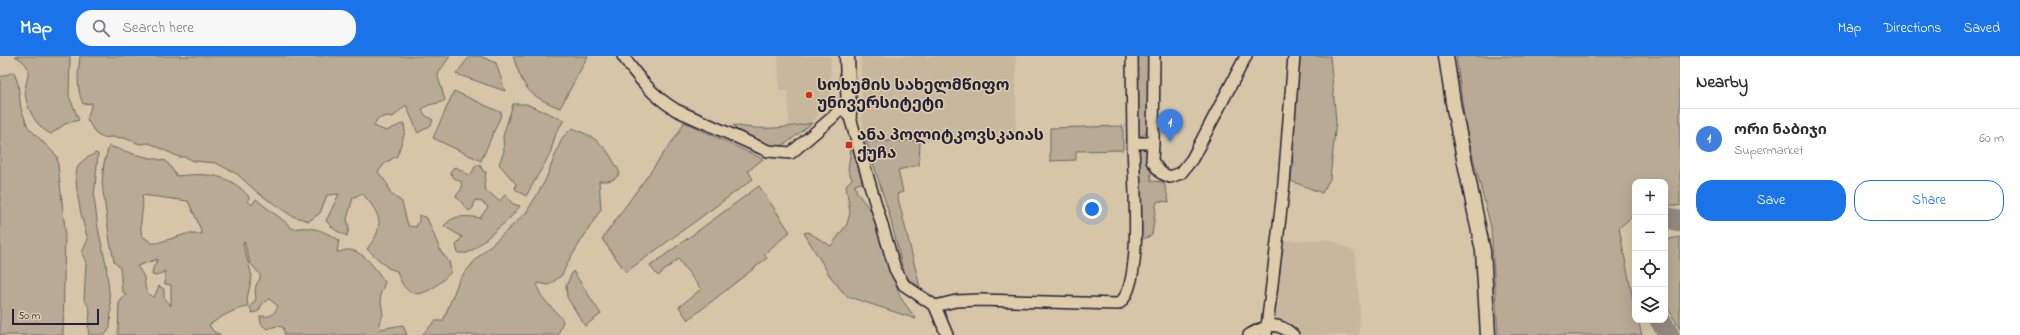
<!DOCTYPE html>
<html lang="en">
<head>
<meta charset="utf-8">
<style>
  body { margin:0; font-family:"Indie Flower","Noto Sans Georgian",sans-serif; background:#f7f7f7; color:#2b2b33 }
  .controls { position:absolute; right:12px; bottom:12px; display:grid; overflow:hidden; border-radius:8px; box-shadow:0 4px 16px #0002 }
  .controls button { width:36px; height:36px; display:grid; place-items:center; padding:0; border:0; border-bottom:1px solid #e1e1e2; background:#fff; color:#2b2b33; font:20px sans-serif }
  .scale { position:absolute; left:12px; bottom:10px; width:87px; box-sizing:border-box; padding-left:4px; border:2px solid #22223b; border-top:0; font-size:11px; line-height:14px; white-space:nowrap; color:#22223b; -webkit-text-stroke:3px #deccaa; paint-order:stroke }
  .you { position:absolute; left:1092px; top:153px; width:14px; height:14px; margin:-10px; border:3px solid #fff; border-radius:50%; background:#1a73e8; box-shadow:0 0 0 6px #1a73e833 }
  .badge { display:grid; place-items:center; width:26px; height:26px; border-radius:50%; background:#1a73e8; color:#fff; font-size:13px; font-weight:700 }
  .pin { position:absolute; translate:-50% -33px; filter:drop-shadow(0 1px 2px #0008) }
  .pin::after { content:''; position:absolute; top:21px; width:14px; height:12px; background:inherit; clip-path:polygon(0 0,100% 0,50% 100%) }
  .list { margin:0; padding:0; list-style:none }
  h2 { display:flex; justify-content:space-between; align-items:center; height:52px; margin:0; padding:0 16px; font-size:17px }
  h2 small { font-size:13px; font-weight:400; color:#7c7c81 }
  .list li { display:grid; grid-template-columns:26px 1fr auto; gap:12px; align-items:center; box-sizing:border-box; height:60px; padding:0 16px; border-top:1px solid #e1e1e2 }
  .list b { display:block; font-size:15px; white-space:nowrap }
  .list p { margin:0; font-size:13px; white-space:nowrap; color:#7c7c81 }
  .list em { font-size:13px; font-style:normal; color:#7c7c81 }
  .actions { display:flex; gap:8px; padding:12px 16px }
  .actions a { flex:1; padding:9px 0; border:1px solid #1a73e8; border-radius:16px; text-align:center; font-size:14px; color:#1a73e8 }
  .actions .main { background:#1a73e8; color:#fff }
  .icon { flex:none; width:22px; height:22px; fill:none; stroke:currentColor; stroke-width:2; stroke-linecap:round; stroke-linejoin:round }
  .map { position:relative; flex:none; width:1680px; height:279px; overflow:hidden }
  header { display:flex; align-items:center; gap:24px; box-sizing:border-box; height:56px; padding:0 20px; background:#1a73e8; color:#fff }
  header strong { font-size:19px }
  nav { display:flex; gap:22px; margin-inline-start:auto; font-size:14px }
  .search { width:280px; height:36px; background:#f7f7f7; display:flex; align-items:center; gap:10px; box-sizing:border-box; padding:0 14px; border-radius:16px; color:#7c7c81; font-size:15px }
  main { display:flex }
  aside { flex:1; background:#fff }
  .map>svg:first-child { display:block }
</style>
</head>
<body>
<header>
<strong>Map</strong>
<div class="search"><svg class="icon" aria-label="search" viewBox="0 0 24 24"><circle cx="10" cy="10" r="6"/><path d="M15 15l6 6"/></svg>Search here</div>
<nav><a>Map</a><a>Directions</a><a>Saved</a></nav>
</header>
<main>
<div class="map">
<svg width="1680" height="279" viewBox="0 0 1680 279">
  <rect width="100%" height="100%" fill="#d6c5a6"/>
  <filter id="ink" filterUnits="userSpaceOnUse"><feTurbulence type="fractalNoise" baseFrequency=".025" numOctaves="2"/><feDisplacementMap in="SourceGraphic" scale="8" xChannelSelector="R" yChannelSelector="G"/><feConvolveMatrix kernelMatrix="1 2 1 2 8 2 1 2 1" color-interpolation-filters="sRGB"/></filter>
  <g filter="url(#ink)">
    <path fill="#c7b89d" d="M778 0H831L830 43 812 67 789 71 788 35H779Z
      M861 0H1016V85H866L862 61Z
      M1330 183 1355 196 1360 254 1359 277 1358 279H1301L1275 261 1274 257 1284 185Z"/>
    <path fill="#b8aa94" stroke="#6d6668" fill-rule="evenodd" d="M15 0H70L69 40 79 64 65 68 51 78C35 71 22 46 26 28 27 23 29 19 28 13 26 7 20 3 15 0Z
      M80 0H450L439 16 438 21 445 44C439 49 430 46 422 53L425 59 433 64 431 69 418 77 406 49 393 61 387 60 377 63 374 70 386 75 404 67 405 76 397 100 385 107 378 116 388 129 390 137 402 146 408 170 416 171 419 165V159L427 162 441 196 449 205 451 216C432 236 408 253 397 215L388 212 367 193C386 169 381 159 362 137L353 142 347 163 349 172 347 180 335 174 326 165 339 138 327 139 320 157 309 165 292 160 258 137 237 118 216 107 194 105 186 101H179L149 87 140 88 124 82 110 81 103 82 96 78 87 63 92 47 83 48C76 32 78 16 80 0Z
      M470 0H480L496 7 505 35 456 18Z
      M513 0H588L560 52C527 39 524 33 513 0Z
      M1137 0H1148V70L1145 78 1137 82Z
      M1298 0H1330L1336 65 1330 123 1322 137 1291 125 1292 111 1294 110 1292 102Z
      M1456 0H1680V150L1674 149 1665 150V126H1635V158L1619 172 1635 254V264H1638L1642 279H1498L1491 171 1466 74Z
      M14 16 18 28 21 53 28 71 57 100 65 173 63 279H0V21Z
      M454 35 502 57 481 105 433 82Z
      M513 48H526L564 64 556 77 550 98 526 140 515 133 516 128 499 108 504 95 503 80Z
      M684 66 763 103 748 115 753 123 626 216 602 183 679 76Z
      M812 67 788 86 777 92 766 90 740 78 733 69C763 75 783 72 812 67Z
      M1123 70V94L1076 95V104L1050 105V72Z
      M572 72C600 83 606 90 620 117 614 126 608 125 599 125L601 153 568 206 562 219 549 229 538 227C535 240 557 254 563 265L558 279H422L435 265H443L459 224 477 202 526 157 545 125 562 82Z
      M852 84 864 126 855 129 857 137 873 157 900 241 916 263 846 240 830 220 804 177 808 176 831 190 847 168 850 157 846 129 852 123 848 114Z
      M866 85H920L919 109 898 114 903 136 897 138 920 231 908 223 903 213 889 157Z
      M109 90 137 99 166 105 177 120C205 117 230 117 249 141L248 145 252 149 256 143C268 154 282 162 293 173 311 169 324 175 339 184L337 196C341 196 346 193 350 194 365 196 377 215 385 226L380 239 383 259 379 267 380 273 403 269 407 279H285L283 271 276 270 267 273 261 268 260 260C270 261 273 260 278 250L269 243 262 248 259 255 252 257 250 251 256 243C255 234 254 230 260 223V218L250 207 244 185 243 189 252 220 247 243 248 251C233 253 221 261 209 269L214 276 221 279H118L119 247 126 238 122 235 120 212 114 205 110 186 102 127 104 107ZM142 139 188 145 197 164 202 178H186L157 187H152L142 180C138 165 145 154 142 139ZM158 203 153 212 152 219 156 220 165 215V228L171 229V250L164 241V233L159 230 154 241C142 237 147 229 143 219 141 216 139 212 137 210Z
      M1144 91 1150 95 1151 125 1164 126 1169 146 1158 145 1156 149 1152 179 1139 185 1137 92Z
      M96 97 98 98 94 141 98 172 106 208 111 254 110 272 105 279H89C85 264 96 257 84 244L86 207 82 197 88 183C83 170 73 126 77 113 80 104 89 101 96 97Z
      M476 109H480L483 115 486 116 484 130 486 135 491 138 499 145 505 139 513 148 520 150 509 163 474 193 467 197H458L456 189 462 181 444 170C454 158 466 160 480 162L488 151 482 146 475 144 473 152 469 155 456 140 462 132 461 126 453 121 450 116 453 112 456 111 467 118 471 119Z
      M759 130 790 176 764 198 767 202 688 264 679 251 701 233 678 203 658 220 650 210Z
      M1680 181V273L1665 247V184Z
      M573 215 601 258 585 270 567 241 566 230Z"/>
    <g fill="none" stroke-linecap="round" stroke-linejoin="round">
      <path stroke="#94887f" stroke-width="21" d="M1665 161 1680 165
        M1660 264 1669 279"/>
      <g stroke="#22223b" stroke-width="14">
        <path id="minor" d="M623 0C638 22 653 40 676 54L768 95 791 97 833 61 847 45
          M1132 0 1133 87
          M849 58 895 213 904 229 935 250 947 279
          M1153 87 1152 105 1161 117 1170 121 1181 117 1192 103 1246 0
          M935 250 956 245 980 244 1118 248C1145 233 1133 117 1133 87H1153L1154 0
          M1249 279C1267 269 1276 264 1293 279
          M1266 279 1284 127 1294 0"/>
      </g>
      <g stroke="#22223b" stroke-width="17">
        <path id="tertiary" d="M847 0 849 58
          M1446 0 1454 53 1483 195 1488 279"/>
      </g>
      <use href="#minor" stroke="#deccaa" stroke-width="11"/>
      <use href="#tertiary" stroke="#deccaa" stroke-width="14"/>
    </g>
  </g>
  <g fill="#c8321e" stroke="#deccaa" stroke-width="1.5">
    <circle cx="809" cy="39" r="4"/>
    <rect x="845" y="85" width="8" height="8" rx="2"/>
  </g>
  <g text-anchor="middle" dominant-baseline="central" stroke-width="3" stroke-linejoin="round" paint-order="stroke">
    <g font-size="16" font-weight="bold" fill="#22223b" stroke="#deccaa" text-anchor="start">
      <text x="817" y="30">სოხუმის სახელმწიფო<tspan x="817" dy="18">უნივერსიტეტი</tspan></text>
      <text x="857" y="80">ანა პოლიტკოვსკაიას<tspan x="857" dy="18">ქუჩა</tspan></text>
    </g>
  </g>
</svg>
<div class="controls">
<button>+</button>
<button>−</button>
<button><svg class="icon" aria-label="locate" viewBox="0 0 24 24"><circle cx="12" cy="12" r="6"/><path d="M12 2v4M12 18v4M2 12h4M18 12h4"/></svg></button>
<button><svg class="icon" aria-label="layers" viewBox="0 0 24 24"><path d="M12 4l9 5-9 5-9-5zM3 14l9 5 9-5"/></svg></button>
</div>
<div class="scale">50 m</div>
<div class="you"></div>
<div class="pin badge" style="left:1170px;top:86px;background:#3f7fe0">1</div>
</div>
<aside>
<h2>Nearby<small></small></h2>
<ul class="list">
<li><span class="badge" style="background:#3f7fe0">1</span><div><b>ორი ნაბიჯი</b><p>Supermarket</p></div><em>60 m</em></li>
</ul>
<div class="actions"><a class="main">Save</a><a>Share</a></div>
</aside>
</main>
</body>
</html>
